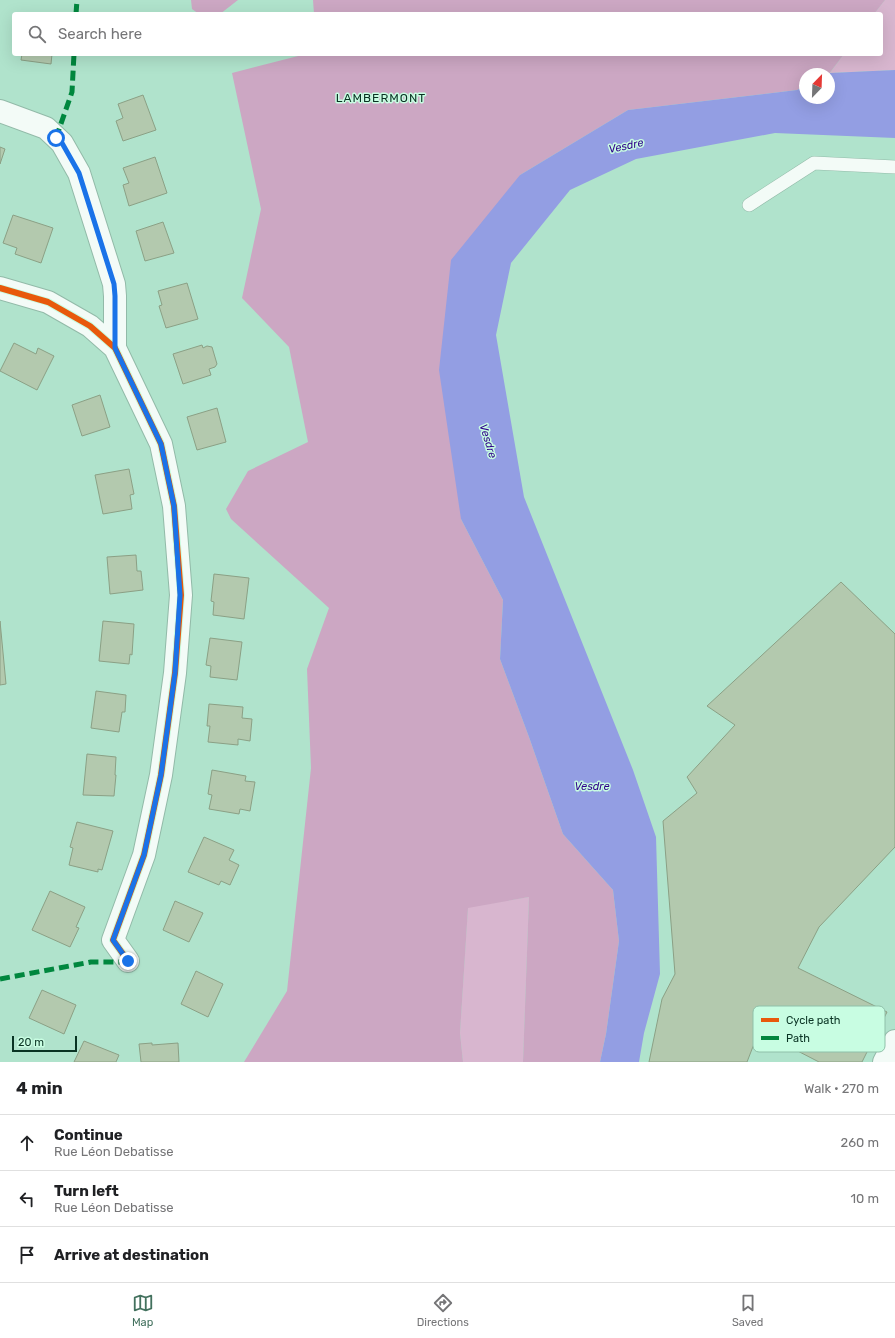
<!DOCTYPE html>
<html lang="en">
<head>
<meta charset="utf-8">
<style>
  body { margin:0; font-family:Rubik,sans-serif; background:#f6f6f6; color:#202124 }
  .compass { position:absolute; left:799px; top:68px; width:36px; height:36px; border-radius:50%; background:#fff; box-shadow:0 4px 16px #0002; rotate:23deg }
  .scale { position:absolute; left:12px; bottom:10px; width:65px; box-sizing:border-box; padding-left:4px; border:2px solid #093323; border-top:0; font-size:11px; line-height:14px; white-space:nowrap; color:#093323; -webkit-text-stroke:3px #c8fde2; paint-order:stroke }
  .stop { position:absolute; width:12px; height:12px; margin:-9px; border:3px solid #1a73e8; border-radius:50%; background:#fff }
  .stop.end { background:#1a73e8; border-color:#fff; box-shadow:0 1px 4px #0008 }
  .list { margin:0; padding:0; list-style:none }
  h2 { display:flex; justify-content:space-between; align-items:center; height:52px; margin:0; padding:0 16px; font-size:17px }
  h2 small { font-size:13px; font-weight:400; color:#757577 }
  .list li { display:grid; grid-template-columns:26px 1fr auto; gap:12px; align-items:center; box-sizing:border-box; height:56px; padding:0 16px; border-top:1px solid #e0e0e0 }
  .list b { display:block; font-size:15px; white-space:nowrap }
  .list p { margin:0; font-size:13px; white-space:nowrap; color:#757577 }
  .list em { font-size:13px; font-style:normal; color:#757577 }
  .icon { flex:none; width:22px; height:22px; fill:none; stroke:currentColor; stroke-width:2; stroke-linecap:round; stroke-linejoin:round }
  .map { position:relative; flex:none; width:895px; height:1062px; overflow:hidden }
  .search { position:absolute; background:#fff; box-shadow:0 4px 16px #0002; left:12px; right:12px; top:12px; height:44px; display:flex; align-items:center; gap:10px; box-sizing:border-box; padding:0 14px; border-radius:4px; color:#757577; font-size:15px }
  .sheet { height:220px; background:#fff }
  nav { display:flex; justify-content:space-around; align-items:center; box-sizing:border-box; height:56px; border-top:1px solid #e0e0e0; background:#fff; font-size:11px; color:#757577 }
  nav a { display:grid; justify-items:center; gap:2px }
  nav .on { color:#43715e }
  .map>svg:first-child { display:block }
</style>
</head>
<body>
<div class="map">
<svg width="895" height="1062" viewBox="0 0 895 1062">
  <rect width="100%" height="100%" fill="#b0e3cc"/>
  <path fill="#d8b6cf" d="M885 0H895V70L830 73 844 54H881V14H874Z
    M529 897 523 1062H463L460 1033 468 907Z"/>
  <path fill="#cca7c3" d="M191 0H238L220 14H199L192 9Z
    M313 0H885L874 14H314Z
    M306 54H844L829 74H805V86L797 90 628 110 520 175 461 519 503 600 500 659 529 737 563 834 613 890 619 941 606 1034 600 1062H523L529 897 468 908 460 1033 463 1062H244L287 991 311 768 307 669 329 608 231 519 226 509 248 471 308 442 289 347 242 298 261 209 232 73Z"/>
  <path fill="#939ee3" d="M895 70V138L775 133 636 159 570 190 511 263 496 335 524 497 633 770 656 837 660 974 644 1033 639 1062H600L606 1034 619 941 613 890 563 834 529 737 500 659 503 600 461 519 439 370 451 260 520 175 628 110 797 90 805 86V98H829L830 73Z"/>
  <path fill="#b3c9ae" stroke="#8ba085" d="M22 54H52L51 64 21 60Z
    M143 95 156 130 123 141 116 121 123 118 118 104Z
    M0 147 5 149 0 164Z
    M155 157 167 193 129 206 123 185 129 183 123 168Z
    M13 215 53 228 41 263 15 254 17 248 3 243Z
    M163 222 174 253 145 261 136 231Z
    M187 283 198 319 166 328 159 306 162 305 158 291Z
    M14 343 36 354 38 348 54 356 37 390 0 371Z
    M202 345 203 348 207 346 212 347 217 364 215 367 209 369 211 375 183 384 173 354Z
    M100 395 110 427 82 436 72 405Z
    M217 408 226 442 197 450 187 417Z
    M129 469 134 494 130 495 132 509 103 514 95 475Z
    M136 555 137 571H141L143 590 110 594 107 557Z
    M214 574 249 578 244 619 213 615 214 602 211 601Z
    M841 582 895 634V847L819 927 798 968 887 1012 862 1062H819L759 1031 747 1062H649L662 999 675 974 663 821 697 793 687 777 735 725 707 706Z
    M0 621 6 684 0 685Z
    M103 621 134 624 132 655 130 654 129 664 99 661Z
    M210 638 242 642 237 680 210 677 211 666 206 665Z
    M96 691 126 695 125 712H122L119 732 91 728Z
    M209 704 243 707 242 718 252 719 250 741 238 739V745L208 742 210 726H207Z
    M87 754 116 757 115 775H116L114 796 83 795Z
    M212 770 246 776 245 781 255 782 250 811 240 809 239 814 209 809 212 795 208 794Z
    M77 822 113 831 102 870 98 869V872L69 865 73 848 70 847Z
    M204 837 234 850 229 860 239 865 230 885 221 881 219 885 188 872Z
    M50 891 85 907 76 927 79 928 70 947 32 930Z
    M175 901 203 913 189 942 163 930Z
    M196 971 223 984 208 1017 181 1004Z
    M42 990 76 1005 64 1034 29 1018Z
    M84 1041 119 1055 116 1062H74Z
    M152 1043V1045L178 1043 179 1062H141L139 1044Z"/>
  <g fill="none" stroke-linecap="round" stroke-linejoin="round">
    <g stroke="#92baa8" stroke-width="14">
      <path id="service" d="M749 205 814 163 895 167"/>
    </g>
    <g stroke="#92baa8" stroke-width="24">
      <path id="minor" d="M0 111 46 128 62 143 79 173 114 284 115 296V348
        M0 288 48 302 90 326 115 348 161 444 174 506 181 595 175 673 161 775 144 855 113 940 128 961"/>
    </g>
    <g stroke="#92baa8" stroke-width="24">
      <path id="tertiary" d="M884 1062 895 1041"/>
    </g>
    <use href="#service" stroke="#f3fbf7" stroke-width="13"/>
    <use href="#minor" stroke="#f3fbf7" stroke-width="22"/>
    <use href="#tertiary" stroke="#f3fbf7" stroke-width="22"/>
    <path stroke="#00873e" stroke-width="5" stroke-dasharray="10 5" stroke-linecap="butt" d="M76 14 77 0
      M56 138 72 92 74 54
      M0 979 91 962H121L128 961"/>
    <g stroke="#c8fde2" stroke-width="8">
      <path id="cycleway" d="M0 288 48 302 90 326 115 348 161 444 174 506 181 595 175 673 161 775 144 855 113 940 128 961"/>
    </g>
    <use href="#cycleway" stroke="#e8590c" stroke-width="6"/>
  </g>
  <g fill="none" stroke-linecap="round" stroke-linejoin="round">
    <path stroke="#1a73e8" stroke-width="5" d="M56 138 62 143 79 173 114 284 115 296V348L161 444 174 506 180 595 175 673 161 775 144 855 113 940 128 961"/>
  </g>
  <g text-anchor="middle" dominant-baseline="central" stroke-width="3" stroke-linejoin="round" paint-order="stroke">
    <g font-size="11" font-style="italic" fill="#2f008a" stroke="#c8fde2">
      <text transform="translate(626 146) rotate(-12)">Vesdre</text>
      <text transform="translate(488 441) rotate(73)">Vesdre</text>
      <text x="592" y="786">Vesdre</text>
    </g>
    <g font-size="12" letter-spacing="1" fill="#093323" stroke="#c8fde2">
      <text x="381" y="98">LAMBERMONT</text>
    </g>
  </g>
  <rect x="753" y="1006" width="132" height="46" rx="6" fill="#c8fde2" stroke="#8fc0a9" stroke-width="1"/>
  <rect x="761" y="1018" width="18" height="4" fill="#e8590c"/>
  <rect x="761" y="1036" width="18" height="4" fill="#00873e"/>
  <g font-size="11" fill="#093323">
    <text x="786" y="1024">Cycle path</text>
    <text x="786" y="1042">Path</text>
  </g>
</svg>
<svg class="compass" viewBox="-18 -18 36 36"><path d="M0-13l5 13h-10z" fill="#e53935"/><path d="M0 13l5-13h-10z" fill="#757577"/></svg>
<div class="scale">20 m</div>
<div class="stop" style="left:56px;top:138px"></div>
<div class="stop end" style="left:128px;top:961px"></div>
<div class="search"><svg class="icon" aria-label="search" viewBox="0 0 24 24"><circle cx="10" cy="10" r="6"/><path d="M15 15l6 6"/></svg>Search here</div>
</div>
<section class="sheet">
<h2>4 min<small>Walk · 270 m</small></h2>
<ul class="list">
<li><svg class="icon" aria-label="ahead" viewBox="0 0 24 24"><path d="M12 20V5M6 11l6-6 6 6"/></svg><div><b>Continue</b><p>Rue Léon Debatisse</p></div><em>260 m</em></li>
<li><svg class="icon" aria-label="left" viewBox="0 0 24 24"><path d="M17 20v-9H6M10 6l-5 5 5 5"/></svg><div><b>Turn left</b><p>Rue Léon Debatisse</p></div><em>10 m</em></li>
<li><svg class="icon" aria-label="arrive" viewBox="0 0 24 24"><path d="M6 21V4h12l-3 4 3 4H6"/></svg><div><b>Arrive at destination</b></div></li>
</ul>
</section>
<nav>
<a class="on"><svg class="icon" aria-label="map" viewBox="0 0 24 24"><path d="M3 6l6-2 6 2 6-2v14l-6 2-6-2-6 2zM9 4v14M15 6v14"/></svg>Map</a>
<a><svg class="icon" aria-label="directions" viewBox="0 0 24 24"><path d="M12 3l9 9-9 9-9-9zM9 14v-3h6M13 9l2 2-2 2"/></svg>Directions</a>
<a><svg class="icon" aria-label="saved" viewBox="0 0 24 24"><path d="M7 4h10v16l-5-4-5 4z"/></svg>Saved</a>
</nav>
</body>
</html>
